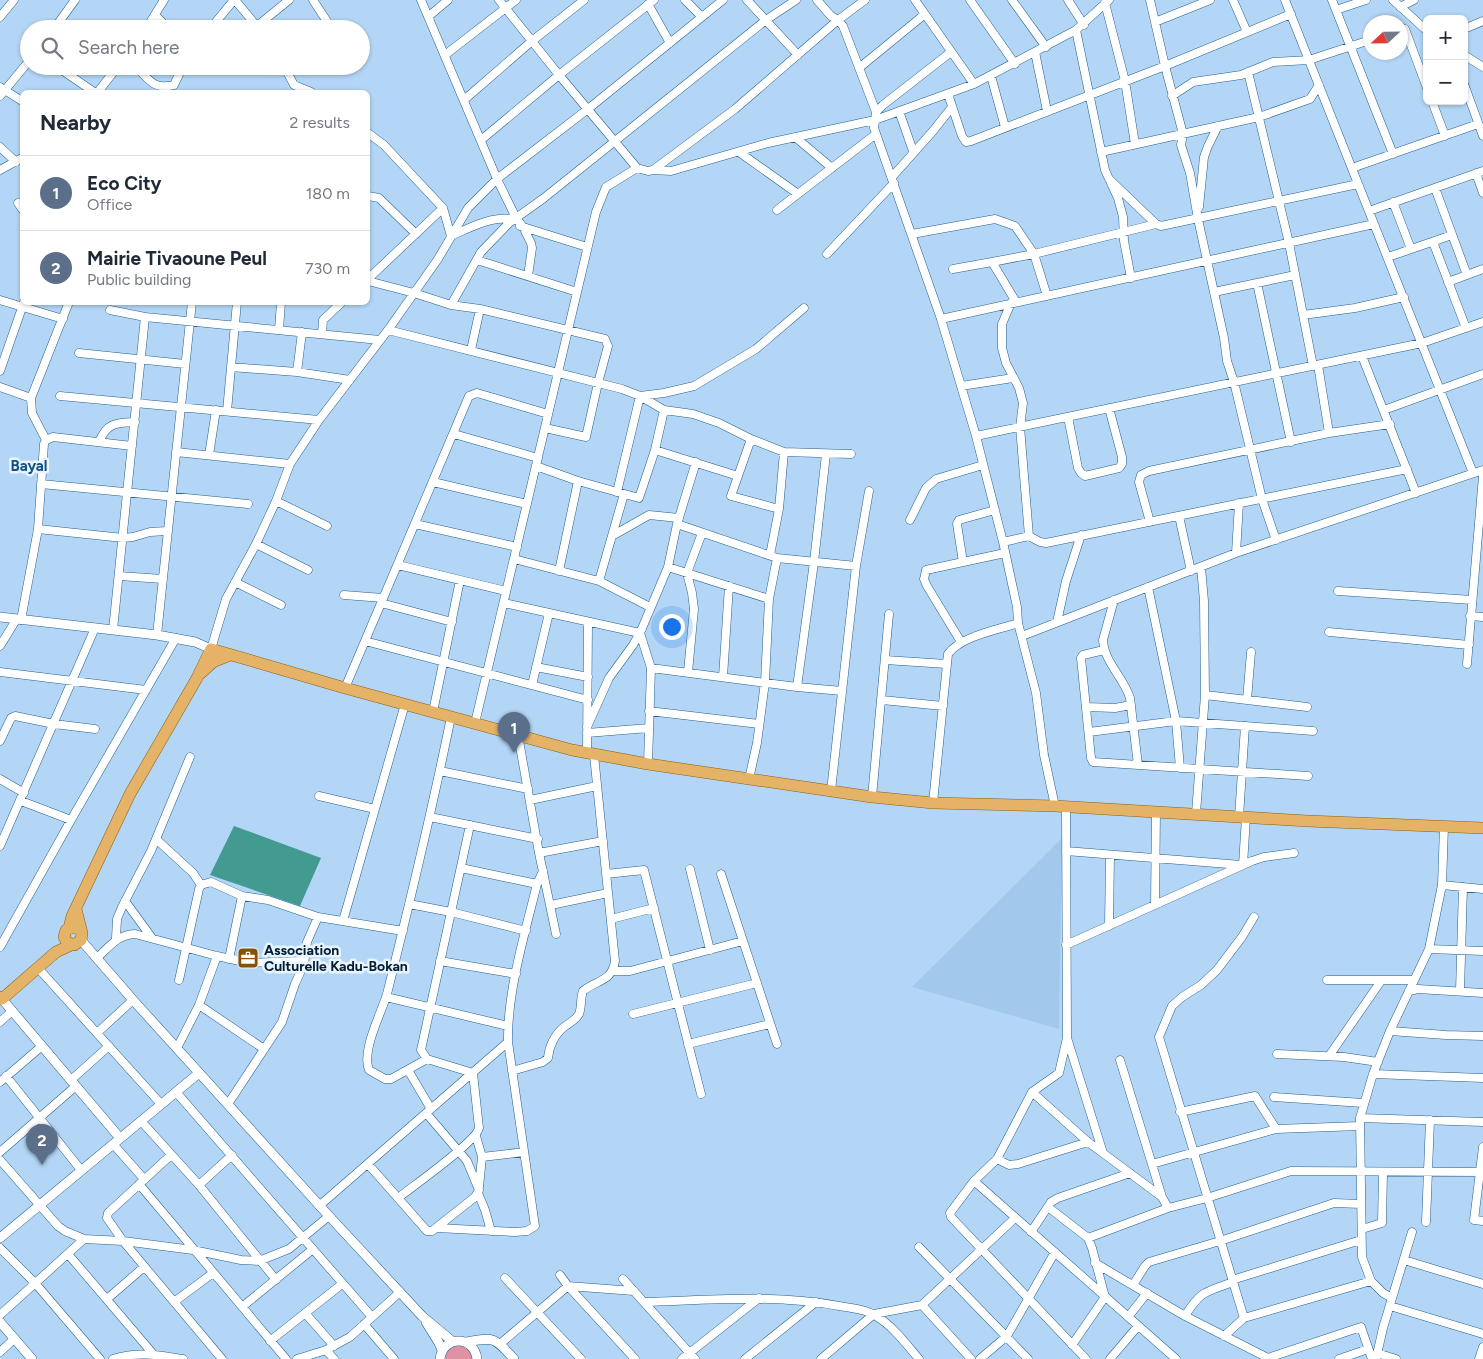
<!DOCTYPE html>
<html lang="en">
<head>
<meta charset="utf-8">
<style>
  body { margin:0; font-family:Figtree,sans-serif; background:#f2f2f3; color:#1f2937 }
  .controls { position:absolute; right:15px; top:15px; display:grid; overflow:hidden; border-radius:8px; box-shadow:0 1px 4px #0004 }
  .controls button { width:45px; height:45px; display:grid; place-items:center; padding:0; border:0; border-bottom:1px solid #e0e1e3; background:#fff; color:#1f2937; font:25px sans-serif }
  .compass { position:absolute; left:1363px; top:15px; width:45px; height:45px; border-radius:50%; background:#fff; box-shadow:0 1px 4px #0004; rotate:248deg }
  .you { position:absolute; left:671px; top:626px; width:18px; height:18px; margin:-12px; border:4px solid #fff; border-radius:50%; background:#1a73e8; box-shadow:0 0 0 8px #1a73e833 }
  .badge { display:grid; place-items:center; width:32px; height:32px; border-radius:50%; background:#2563eb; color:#fff; font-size:16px; font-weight:700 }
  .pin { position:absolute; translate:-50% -41px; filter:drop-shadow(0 1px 2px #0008) }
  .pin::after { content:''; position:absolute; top:26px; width:18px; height:15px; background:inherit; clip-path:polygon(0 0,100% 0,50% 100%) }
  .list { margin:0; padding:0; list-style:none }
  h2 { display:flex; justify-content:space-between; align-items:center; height:65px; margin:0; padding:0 20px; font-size:21px }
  h2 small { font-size:16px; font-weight:400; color:#747a83 }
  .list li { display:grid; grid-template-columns:32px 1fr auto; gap:15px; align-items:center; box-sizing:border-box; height:75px; padding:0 20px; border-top:1px solid #e0e1e3 }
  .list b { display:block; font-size:19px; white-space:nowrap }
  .list p { margin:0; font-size:16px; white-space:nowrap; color:#747a83 }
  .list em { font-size:16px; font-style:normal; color:#747a83 }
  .icon { flex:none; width:28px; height:28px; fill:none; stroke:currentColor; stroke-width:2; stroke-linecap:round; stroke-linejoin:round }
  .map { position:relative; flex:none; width:1483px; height:1359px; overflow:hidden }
  .search { position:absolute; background:#fff; box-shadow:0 1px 4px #0004; left:20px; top:20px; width:350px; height:55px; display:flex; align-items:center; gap:12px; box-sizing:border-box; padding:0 18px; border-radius:28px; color:#747a83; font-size:19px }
  .panel { position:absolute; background:#fff; box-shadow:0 1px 4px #0004; left:20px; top:90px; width:350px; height:215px; border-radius:8px }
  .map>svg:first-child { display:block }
</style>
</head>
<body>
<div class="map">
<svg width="1483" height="1359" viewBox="0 0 1483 1359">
  <rect width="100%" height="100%" fill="#b3d6f6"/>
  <path fill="#a2c9eb" d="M1062 838 1059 1029 912 987Z"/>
  <path fill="#e091a2" d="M457 1343 468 1346 474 1359H445L448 1349Z"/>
  <path fill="#429a91" d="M234 826 321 858 300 906 210 875Z"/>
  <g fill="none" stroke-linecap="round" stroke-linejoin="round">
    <g stroke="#25608f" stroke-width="9">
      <path id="minor" d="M235 0 259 29
        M313 0 332 29
        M421 0 497 179 516 218 523 227 531 243 532 248 528 276
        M499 0 559 75 637 168 648 171 653 170 735 109 838 20 865 0
        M685 0 702 17
        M747 0 798 55
        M817 0 831 16 838 20 843 26 876 112
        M915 0 974 84
        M970 0 1015 64
        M1012 0 1046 47
        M1068 0 1084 25
        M1150 0 1165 66 1183 134 1181 145 1190 173 1198 219 1224 338 1227 361 1234 382 1262 499 1276 540
        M1233 0 1247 32
        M1285 0 1473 473
        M1332 0 1393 154
        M1393 0 1427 31
        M1105 3 1125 81 1135 144
        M648 4 670 43
        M1400 7 1414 0
        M1336 10 1366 0
        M155 15 169 29
        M429 16 448 0
        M0 17 14 0
        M1155 22 1210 0
        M257 26 289 0
        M54 29 75 0
        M146 29 164 0
        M210 29 234 0
        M1405 29 1427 88
        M1464 29 1483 21
        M1076 30 1105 170 1109 179 1156 224 1161 226 1358 184
        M951 52 883 105 876 112 874 128 941 319 976 436 1003 542 1017 607 1018 623 1036 693 1044 755 1055 806
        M1035 52 1047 111
        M445 55 516 0
        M1464 55 1483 67
        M56 66 94 92
        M135 66C150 80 153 90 174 85L183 66
        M284 66 294 85 311 92
        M859 68 925 14
        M1248 72 1289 243 1313 366
        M991 76 1005 127
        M1464 84 1483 136
        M0 87 22 101
        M98 92 118 66
        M948 94 962 136 966 142 971 141 1165 66 1291 14
        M0 96 29 61
        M1172 96 1193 82 1241 75 1273 62 1309 60 1370 40
        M464 100 532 41 584 0
        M1432 101 1445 136
        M899 111 913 151
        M368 133 384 145 443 208 451 236C471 227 492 216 513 219
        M795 137 832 168
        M481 140 559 75 654 0
        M0 147 16 162
        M739 152 798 194
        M1101 152 1259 117 1310 99 1319 85
        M1352 168 1478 124
        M0 170 22 158
        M653 170 671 171 768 143 875 120 974 84 1076 30 1109 0
        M1476 173 1483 193
        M892 177 933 131 952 107
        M1111 183 1118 198 1123 217 1124 241 1131 278
        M1435 188 1467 275
        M368 196 379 198 416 234
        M1393 202 1411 249
        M18 203 22 209
        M1199 207 1204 157 1208 146 1218 126
        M777 210 876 134
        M1369 211 1483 171
        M520 226 587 247
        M912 234 995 219 1015 226 1034 254 1156 224
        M1433 242 1466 328
        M827 254 894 183
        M1388 257 1452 235
        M477 260 577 292
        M992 262 1034 254 1047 296
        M953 269 992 262 1016 302
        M368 279 443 208
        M368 281 414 293 451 305 480 309 605 339 608 346 598 383 586 437 545 428
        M1448 282 1483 269
        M1257 283 1291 442
        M1214 292 1295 275
        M0 300 63 319
        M1011 303 1002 324V348L1006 363 1019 388 1023 403 1020 427 1029 536
        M451 305 481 252 509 223 544 198 766 20 796 0
        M110 310 145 317 113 630
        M1303 315 1355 308 1404 297
        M145 317 380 340
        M941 319 1374 224
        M279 330 281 302
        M388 330 622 389 640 396 664 410 693 414 719 423 751 439 784 452 851 454
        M322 334 323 320 342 302
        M471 350 480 309
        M79 353 185 364
        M1362 356 1416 493
        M1318 365 1329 433
        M231 367 297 372 350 380
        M0 371 24 302
        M297 372 302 332
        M961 386 1013 378
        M0 387 31 398
        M60 396 319 420
        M1384 410 1483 374
        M227 411 237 302
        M1068 417 1078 468 1081 473 1085 476 1119 468 1122 464V457L1109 408
        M454 434 538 458
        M976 436 1422 343 1483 322
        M751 439 731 496 779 509
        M46 440 53 437 132 446
        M99 442C107 423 115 423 135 422
        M655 450 664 410
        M176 452 290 464
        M209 455 216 410
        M536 466 578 481 639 498 655 450 738 476
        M433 482 527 504
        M41 484 248 504
        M617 492 640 396 664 393 694 386 756 349 804 308
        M276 501 327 526
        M1179 516 1191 571
        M910 520 926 488 936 479 983 465
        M1150 522 1139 482 1141 475 1149 471 1329 433 1390 424
        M415 524 517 547
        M677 524 777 558 856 566
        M38 529 123 538 133 537 150 532 167 531
        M612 536 649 515 679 518
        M1003 542 1029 536 1040 542 1046 543 1407 469
        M256 544 308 570
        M1236 553 1239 503
        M770 555 779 509 784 452
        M514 559 599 581 650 607
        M963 562 957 524 959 520 995 510
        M398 565 506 591
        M668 567 769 599
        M559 571 578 481
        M119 576 163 579
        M599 581 624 494
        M235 582 281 605
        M1148 587 1176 721 1180 768
        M1338 591 1472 600
        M344 595 383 598
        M1114 600 1103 640C1104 662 1124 678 1130 698L1138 765
        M381 603 452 622
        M504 603 640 633
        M1470 616 1483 617
        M21 620 38 529 44 444 46 440 32 413 31 398 69 302
        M1057 622 1066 581 1081 535
        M1329 632 1469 645
        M640 633 651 668 648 764
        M157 635 192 302
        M1022 636 1236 553 1483 470
        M365 641 588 700
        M961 642 927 586 924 579 926 570 1005 553
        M0 646 16 620
        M211 649 226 599 256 544 276 501 290 464 319 420 388 330 438 259 468 208 497 179 588 109 723 0
        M1104 650 1083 655 1081 658 1091 758 1093 762 1308 776
        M885 660 947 664
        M1467 664 1483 476
        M536 667 588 677
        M651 668 797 687 842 691
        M0 672 146 690
        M688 672 694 609 692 593 687 573 702 533
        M723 677 729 586
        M532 685 549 613
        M797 687 814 562 826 454
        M345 688 469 396 477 393 548 414
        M1205 695 1307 707
        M882 700 943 706
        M1247 700 1251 652
        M1086 707 1115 708 1131 705
        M649 711 759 724
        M433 712 460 580
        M475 723 596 212 606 187 637 168
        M587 727 609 678 633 645 640 633 668 567 677 524 696 462
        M1089 732 1176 721 1313 731
        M587 733 649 728
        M518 735 539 853 556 934
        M0 741 11 718 15 716 54 724 95 729
        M587 753 588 622
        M440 771 528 789
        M0 779 24 793
        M749 779 757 743 765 682 769 599 777 558
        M831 791 856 566 869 491
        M319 796 375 809
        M872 797 889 614
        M530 800 597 786
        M21 801 71 820
        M933 803 948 654C961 636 998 630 1018 623
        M1066 806 1067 1038 1059 1073 1032 1092 997 1159 974 1181 950 1213 951 1217 1086 1359
        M1196 813 1205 695 1204 601 1201 567
        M430 817 538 839
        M1239 817 1245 726
        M156 839 193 873 201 885
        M0 846 95 628
        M1066 851 1241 865
        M539 853 603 841
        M1243 865 1246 817
        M461 868 537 884
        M690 869 710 950
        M606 874 644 870 701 1094
        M721 874 777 1044
        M1442 885 1483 889
        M125 901 152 938
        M409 904 451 912 526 931
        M551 905 608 893
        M1155 905 1156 811
        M611 919 654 908
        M343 921 405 704
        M1109 926 1110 855
        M116 938 117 919 122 907 151 851 190 757
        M1066 945 1252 861 1264 857 1294 853
        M0 947 71 820 176 638
        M1429 949 1483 951
        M97 958C110 946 117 935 135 934L217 956 249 963 300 961 304 964
        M229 959 242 896
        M440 961 516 974
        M38 968 161 1104
        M614 971H630L743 941
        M179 980 199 889 201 885 211 882 242 896 268 900 318 917 403 931
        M1327 980H1414
        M1409 991 1418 989 1483 993
        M1460 991 1463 887
        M386 997 508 1026
        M199 1005 264 1049
        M633 1014 757 983
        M0 1022 12 1011
        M1390 1031 1446 1035 1483 1036
        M97 1033 133 1000
        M1067 1038 1103 1153
        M688 1044 770 1024
        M177 1048 199 1005 217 956
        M1277 1054 1344 1057 1378 1062
        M1329 1056 1381 981
        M427 1059 391 1079H385L369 1070C361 1051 381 1014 387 994 410 902 432 810 451 717
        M1120 1060 1162 1197
        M408 1070 431 1109
        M512 1071 543 1062 548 1058C549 1046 555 1034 564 1027 569 1023 576 1020 579 1014 582 1007 580 999 583 991 596 980 612 982 615 961L594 755
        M1373 1074 1483 1078
        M6 1076 81 1170
        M71 1080 109 1046
        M0 1082 42 1046
        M176 1092 372 1317
        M1032 1092 1088 1142 1162 1197 1168 1208
        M1274 1097 1363 1103
        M228 1104 282 1022 295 984 304 964 307 942 318 917
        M1180 1112 1255 1096 1276 1129
        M1360 1118 1483 1122
        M141 1121 199 1185 276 1280
        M476 1136 482 1157 524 1152
        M113 1144 144 1179
        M1483 1147 1474 1220 1483 1221
        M0 1152 76 1086
        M171 1155 108 1213 107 1218 123 1241 222 1359
        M997 1159 1009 1165 1018 1164 1088 1142
        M0 1160 58 1226 65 1231 84 1239 123 1241 193 1250 241 1260 259 1261 289 1249 329 1216
        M368 1164 427 1231H432L475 1197 479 1190 467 1161 426 1113
        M1152 1164 1276 1129 1360 1126
        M974 1181 1176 1359
        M139 1184 286 1359
        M199 1185 232 1155
        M479 1187 482 1157
        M478 1193 485 1210 491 1231
        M398 1198C413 1186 476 1142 479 1128L473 1073 427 1059 421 1050 470 825
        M319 1206 508 1042C507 992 525 933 537 884L543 871
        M1048 1207 1088 1238 1092 1248 1105 1297 1072 1345
        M1426 1222 1430 1120
        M437 1228 515 1232 527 1231 535 1226 508 1042
        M1362 1229 1382 1223 1383 1172
        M1031 1232 1051 1202 1058 1198 1130 1173
        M1088 1238 1168 1208 1207 1198 1291 1171 1483 1172
        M919 1247 1028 1359
        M0 1248 35 1283 100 1359
        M68 1254 154 1355
        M1404 1260 1483 1284
        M1095 1263 1185 1316 1268 1358 1361 1327 1372 1359
        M560 1275 568 1286 635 1359
        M505 1278 581 1359
        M623 1279 695 1359
        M1232 1280 1361 1240
        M1133 1285 1145 1266 1149 1262 1220 1241 1334 1203 1361 1204
        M1392 1298 1383 1293 1371 1281 1362 1257 1360 1118 1373 1074 1390 1031 1429 949 1442 885 1444 826
        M107 1299 144 1267
        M174 1302 213 1273
        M644 1302C709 1300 774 1294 839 1306 850 1308 866 1309 876 1316 893 1326 906 1344 919 1359
        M922 1305 1015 1218
        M1390 1306 1483 1334
        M242 1307 313 1249
        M305 1313 334 1346
        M0 1315 84 1239
        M1185 1316C1201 1290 1206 1292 1233 1282
        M1128 1317 1147 1293
        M1244 1318 1159 1037 1172 1006 1182 997 1201 985 1217 970 1242 937 1254 917
        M364 1324 394 1359
        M1224 1336 1244 1318 1371 1281
        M270 1341 342 1284
        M500 1344 568 1286 634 1291
        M326 1350 334 1359
        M0 1352 14 1339
        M1377 1353 1396 1359
        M113 1359C136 1351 159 1355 183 1359
        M297 1359 326 1350 350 1337 400 1292
        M682 1359 759 1298
        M745 1359 816 1302
        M821 1359 874 1314 922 1305 971 1359
        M980 1359 1007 1336 1055 1252
        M1110 1359 1138 1326
        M1339 1359 1368 1349
        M1376 1359 1383 1328 1412 1232
        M1479 1359 1483 1347"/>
    </g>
    <g stroke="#25608f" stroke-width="10">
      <path id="tertiary" d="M0 617 157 635 195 642 211 649
        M81 940 133 1000 329 1216 422 1316 452 1341
        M2 999 120 1138
        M0 1238 199 1073
        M0 1322 32 1359
        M426 1322 439 1343 442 1350
        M466 1342C495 1337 494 1337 514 1359
        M440 1359C443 1335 474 1335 477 1359"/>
    </g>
    <g stroke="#8c5e14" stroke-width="12">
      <path id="primary" d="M201 673 213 662 230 655
        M76 909 82 933 81 940 74 945 67 942 64 937 66 930 74 927 80 930
        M69 928 72 916 130 794 197 678 211 649 345 688 572 750 648 764 872 797 933 803 1055 806 1308 821 1483 828
        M0 997 2 999 56 952 71 945"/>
    </g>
    <use href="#minor" stroke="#fff" stroke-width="8"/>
    <use href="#tertiary" stroke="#fff" stroke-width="9"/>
    <use href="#primary" stroke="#e5b368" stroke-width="11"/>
  </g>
  <defs>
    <g id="office-square" transform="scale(1.125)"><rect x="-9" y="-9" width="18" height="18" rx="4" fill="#885102" stroke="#e8f4ff"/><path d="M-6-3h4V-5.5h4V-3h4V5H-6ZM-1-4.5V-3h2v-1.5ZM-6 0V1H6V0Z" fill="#fff"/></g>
  </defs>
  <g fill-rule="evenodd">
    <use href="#office-square" x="248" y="958"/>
  </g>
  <g text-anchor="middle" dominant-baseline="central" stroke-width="5" stroke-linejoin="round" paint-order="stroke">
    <g font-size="14" font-weight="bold" fill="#061e32" stroke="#e8f4ff" text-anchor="start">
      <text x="264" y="950">Association<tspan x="264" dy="16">Culturelle Kadu-Bokan</tspan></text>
    </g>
    <g font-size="15" font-weight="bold" fill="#155280" stroke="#e8f4ff">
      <text x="29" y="466">Bayal</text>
    </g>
  </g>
</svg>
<div class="controls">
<button>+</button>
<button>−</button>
</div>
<svg class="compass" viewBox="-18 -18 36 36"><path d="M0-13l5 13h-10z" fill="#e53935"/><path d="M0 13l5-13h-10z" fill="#747a83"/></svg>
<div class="you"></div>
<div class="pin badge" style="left:514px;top:753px;background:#5c6f8a">1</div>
<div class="pin badge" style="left:42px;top:1165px;background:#5c6f8a">2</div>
<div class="search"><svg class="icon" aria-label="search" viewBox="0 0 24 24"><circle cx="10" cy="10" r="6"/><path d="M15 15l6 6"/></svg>Search here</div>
<section class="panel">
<h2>Nearby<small>2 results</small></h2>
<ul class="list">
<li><span class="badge" style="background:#5c6f8a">1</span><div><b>Eco City</b><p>Office</p></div><em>180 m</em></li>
<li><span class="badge" style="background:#5c6f8a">2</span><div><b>Mairie Tivaoune Peul</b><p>Public building</p></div><em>730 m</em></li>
</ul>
</section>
</div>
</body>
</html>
